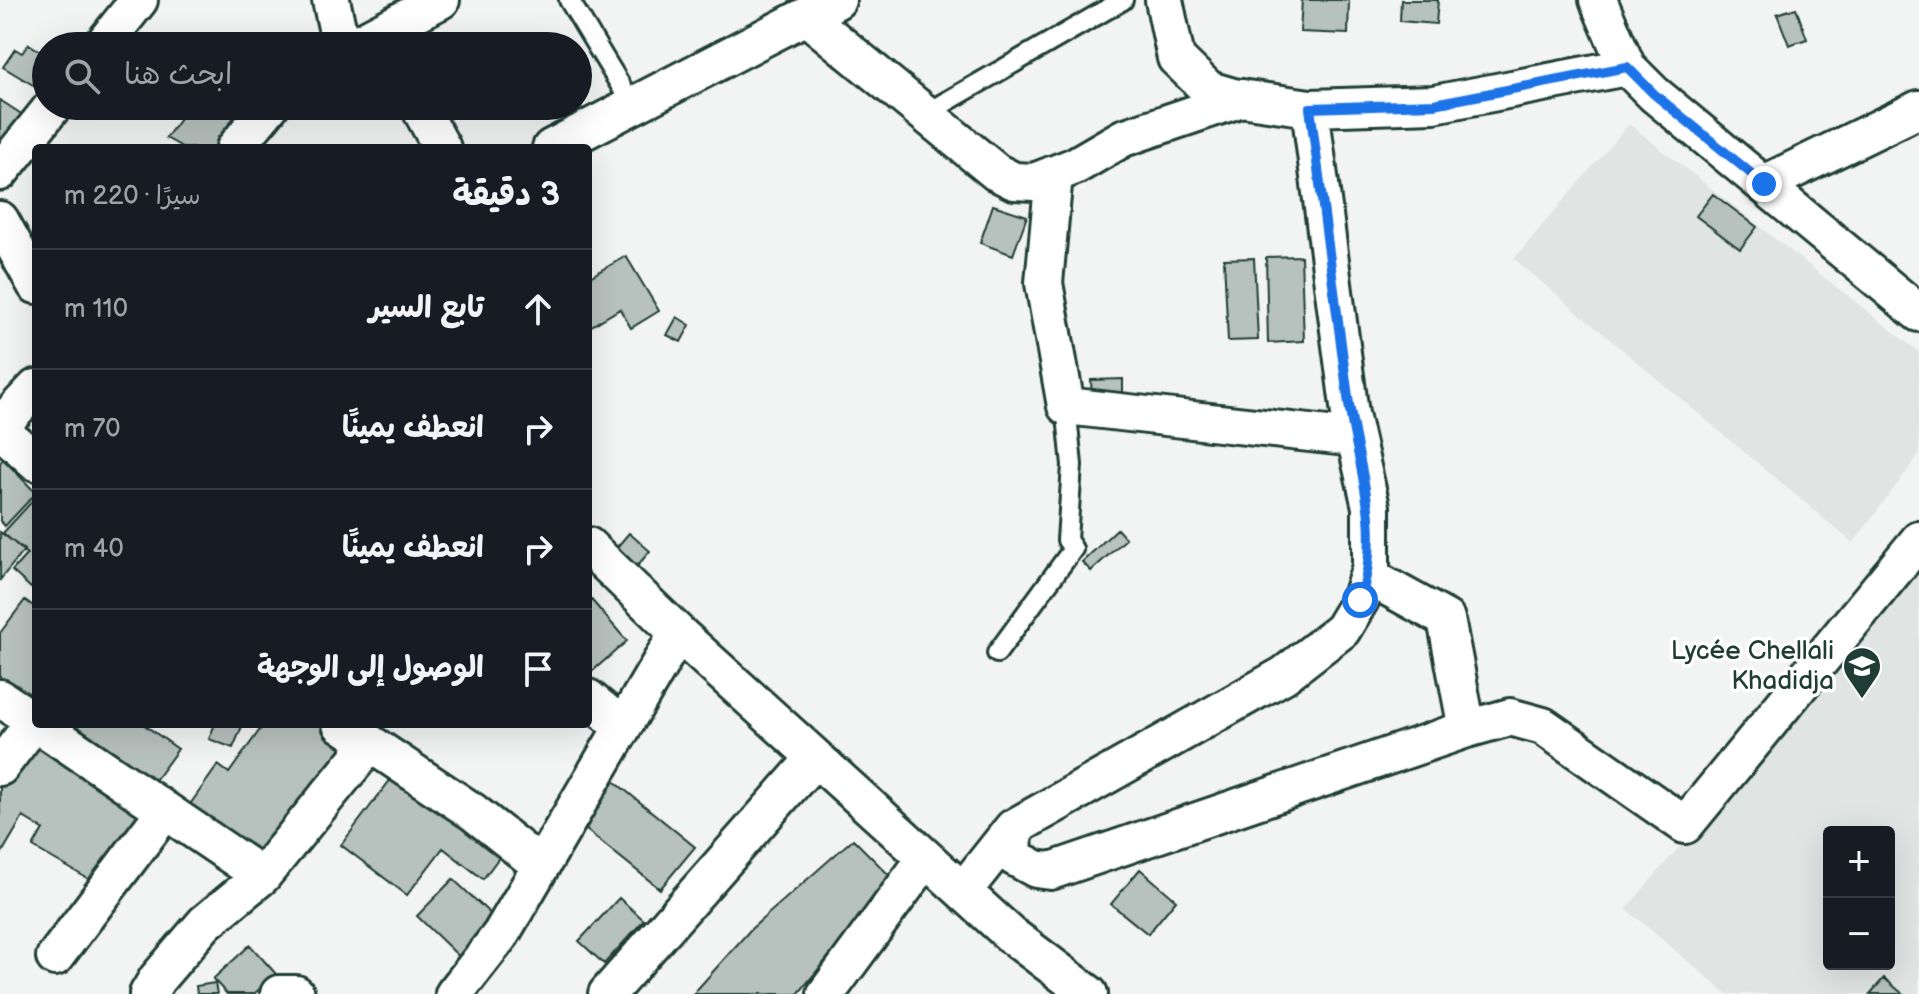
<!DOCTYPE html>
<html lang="ar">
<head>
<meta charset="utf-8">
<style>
  body { margin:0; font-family:"Balsamiq Sans","Playpen Sans Arabic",sans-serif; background:#20242c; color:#f1f3f6; direction:rtl }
  .controls { position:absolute; right:24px; bottom:24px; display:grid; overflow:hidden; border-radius:8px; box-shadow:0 8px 32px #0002 }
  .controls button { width:72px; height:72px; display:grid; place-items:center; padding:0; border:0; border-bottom:2px solid #363941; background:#171b24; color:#f1f3f6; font:40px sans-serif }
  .stop { position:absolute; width:24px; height:24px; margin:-18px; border:6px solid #1a73e8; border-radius:50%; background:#fff }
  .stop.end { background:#1a73e8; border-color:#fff; box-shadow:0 2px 8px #0008 }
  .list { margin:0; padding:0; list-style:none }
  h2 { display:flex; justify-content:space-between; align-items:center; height:104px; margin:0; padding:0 32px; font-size:34px }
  h2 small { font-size:26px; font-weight:400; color:#9ea1a6 }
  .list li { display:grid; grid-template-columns:52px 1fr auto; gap:24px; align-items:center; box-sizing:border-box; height:120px; padding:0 32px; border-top:2px solid #363941 }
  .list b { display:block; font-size:30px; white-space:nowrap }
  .list em { font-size:26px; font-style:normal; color:#9ea1a6 }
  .icon { flex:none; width:44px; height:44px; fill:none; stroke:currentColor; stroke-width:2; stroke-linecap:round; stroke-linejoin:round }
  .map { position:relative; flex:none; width:1919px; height:994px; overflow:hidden; direction:ltr }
  .search { position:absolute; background:#171b24; box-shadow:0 8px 32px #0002; left:32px; top:32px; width:560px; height:88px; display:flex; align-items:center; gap:20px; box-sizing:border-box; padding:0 28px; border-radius:44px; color:#9ea1a6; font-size:30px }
  .panel { position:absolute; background:#171b24; box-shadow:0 8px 32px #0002; left:32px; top:144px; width:560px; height:584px; border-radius:8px; direction:rtl }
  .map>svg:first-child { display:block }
</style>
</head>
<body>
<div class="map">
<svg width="1919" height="994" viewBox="0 0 1919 994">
  <rect width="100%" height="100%" fill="#f2f3f3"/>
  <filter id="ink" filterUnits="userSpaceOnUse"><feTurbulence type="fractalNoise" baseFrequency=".0125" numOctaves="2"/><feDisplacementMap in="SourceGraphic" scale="16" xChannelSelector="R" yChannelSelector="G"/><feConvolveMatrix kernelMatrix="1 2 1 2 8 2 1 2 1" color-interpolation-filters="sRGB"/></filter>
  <g filter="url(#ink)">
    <path fill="#e0e4e3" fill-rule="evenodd" d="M1629 124 1919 352V455L1853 543 1514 259Z
      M1919 567V994H1727L1626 909ZM1829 832H1889V964H1829Z"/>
    <path fill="#b7c1bd" stroke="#1f3d34" stroke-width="2" d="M1302 0H1349L1348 34 1300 32Z
      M1401 0H1438L1436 24 1400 21Z
      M1796 8 1807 39 1789 45 1777 14Z
      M203 36 220 46H196Z
      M29 44 46 55V87L43 91 3 67 15 49 22 53Z
      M0 100 32 121 0 155Z
      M161 106H241L214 148H184L166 138 180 119Z
      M1713 194 1757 227 1740 249 1696 216Z
      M993 205 1027 216 1013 255 980 243Z
      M626 256 659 311 631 328 620 309 588 328V278Z
      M1301 256 1304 341 1268 343 1266 257Z
      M1254 258 1258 340 1228 341 1224 259Z
      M677 317 690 325 681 342 667 335Z
      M1123 379V401L1092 403 1091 380Z
      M3 459 36 493 5 526 0 521V463Z
      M36 497V583L31 588 12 571 27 554 3 533Z
      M1117 529 1126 539 1091 571 1082 562Z
      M0 532 24 550 0 580Z
      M629 533 650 551 627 578 606 560Z
      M588 596 627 641 588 675Z
      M25 600 36 608V703L0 677V633Z
      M64 724H143L178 749 150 787Z
      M215 724H243L233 748 209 739Z
      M264 724H325L353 742 260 865 186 810 218 765 229 773Z
      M24 730 146 800 97 884 33 847 43 829 23 817 0 856V771Z
      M397 771 503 852 483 879 443 848 407 895 341 845Z
      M604 773 695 847 660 889 569 816Z
      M853 839 893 879 798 994H693L751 929Z
      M1140 869 1176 900 1148 934 1111 904Z
      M453 879 512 934 475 972 417 916Z
      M619 898 644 920 604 964 579 941Z
      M250 945 276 974 254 994H227L213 979Z
      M1884 978 1903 994H1870Z
      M215 983 217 994H197L196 986Z"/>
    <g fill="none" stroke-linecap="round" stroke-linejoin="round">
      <g stroke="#1f3d34" stroke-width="24">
        <path id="service" d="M569 0 633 106
          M925 114 1123 0
          M997 653 1073 549 1067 540 1072 465 1066 406"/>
      </g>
      <g stroke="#1f3d34" stroke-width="42">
        <path id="minor" d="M331 0 341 46
          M1164 0 1176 58 1209 90 1233 97 1310 108 1434 104 1627 67
          M1598 0 1627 67 1654 94 1919 313
          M807 17 996 172 1014 181 1034 182 1075 166 1123 138 1242 98
          M102 46 139 0
          M353 46 441 0
          M419 106 442 148
          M235 148 270 106
          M551 148 837 0
          M0 172 53 106
          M1054 174 1044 283 1066 406 1355 438
          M1764 184 1919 109
          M0 220 36 285
          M0 426 36 388
          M0 429 36 462
          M588 546 678 633 1011 935 1089 994
          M0 698 36 722
          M588 698 622 726
          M38 724 262 876
          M341 724 473 812 540 865
          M1467 729 1510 717 1543 726 1685 825 1919 540
          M0 767 35 721
          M1013 828 1014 857 1036 869 1051 871 1467 729 1446 619 1368 576
          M963 891 1013 828 1284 675 1342 630 1360 600 1371 567V507L1350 414 1310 108
          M55 957 165 811
          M148 994 157 979 205 923 262 876 369 745
          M279 994H296
          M454 994 501 934 678 633
          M607 994 815 758
          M826 994 926 858"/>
      </g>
      <use href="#service" stroke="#fff" stroke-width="18"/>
      <use href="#minor" stroke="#fff" stroke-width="36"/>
    </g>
  </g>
  <g fill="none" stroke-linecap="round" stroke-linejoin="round" filter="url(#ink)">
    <path stroke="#1a73e8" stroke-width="10" d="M1360 600C1384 525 1358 471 1348 397 1335 301 1322 205 1310 108L1434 104 1627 67 1654 94 1764 184"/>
  </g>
  <defs>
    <g id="school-pin" transform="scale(2)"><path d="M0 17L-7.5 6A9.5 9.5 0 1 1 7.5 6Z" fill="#1f3d34" stroke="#fff"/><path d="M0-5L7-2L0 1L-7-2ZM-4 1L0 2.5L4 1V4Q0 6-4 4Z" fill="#fff"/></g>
  </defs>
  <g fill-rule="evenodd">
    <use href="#school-pin" x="1862" y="666"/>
  </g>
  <g text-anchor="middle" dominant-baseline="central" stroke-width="7" stroke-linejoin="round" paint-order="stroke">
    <g font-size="26" fill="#1f3d34" stroke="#fff" text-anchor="end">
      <text x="1834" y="651">Lycée Chellali<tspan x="1834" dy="30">Khadidja</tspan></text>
    </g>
  </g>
</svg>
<div class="controls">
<button>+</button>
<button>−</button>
</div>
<div class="stop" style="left:1360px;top:600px"></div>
<div class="stop end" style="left:1764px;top:184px"></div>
<div class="search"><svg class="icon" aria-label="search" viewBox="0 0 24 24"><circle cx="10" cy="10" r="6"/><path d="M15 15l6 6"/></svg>ابحث هنا</div>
<section class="panel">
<h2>3 دقيقة<small>سيرًا · 220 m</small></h2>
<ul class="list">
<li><svg class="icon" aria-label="ahead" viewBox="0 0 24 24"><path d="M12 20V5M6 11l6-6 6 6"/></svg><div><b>تابع السير</b></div><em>110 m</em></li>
<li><svg class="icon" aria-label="right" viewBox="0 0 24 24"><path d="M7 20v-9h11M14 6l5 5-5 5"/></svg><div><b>انعطف يمينًا</b></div><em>70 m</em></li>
<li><svg class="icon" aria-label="right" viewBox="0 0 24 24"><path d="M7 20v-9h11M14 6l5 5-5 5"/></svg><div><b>انعطف يمينًا</b></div><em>40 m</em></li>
<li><svg class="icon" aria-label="arrive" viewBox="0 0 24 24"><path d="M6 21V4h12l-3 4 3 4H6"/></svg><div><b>الوصول إلى الوجهة</b></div></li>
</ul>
</section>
</div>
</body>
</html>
